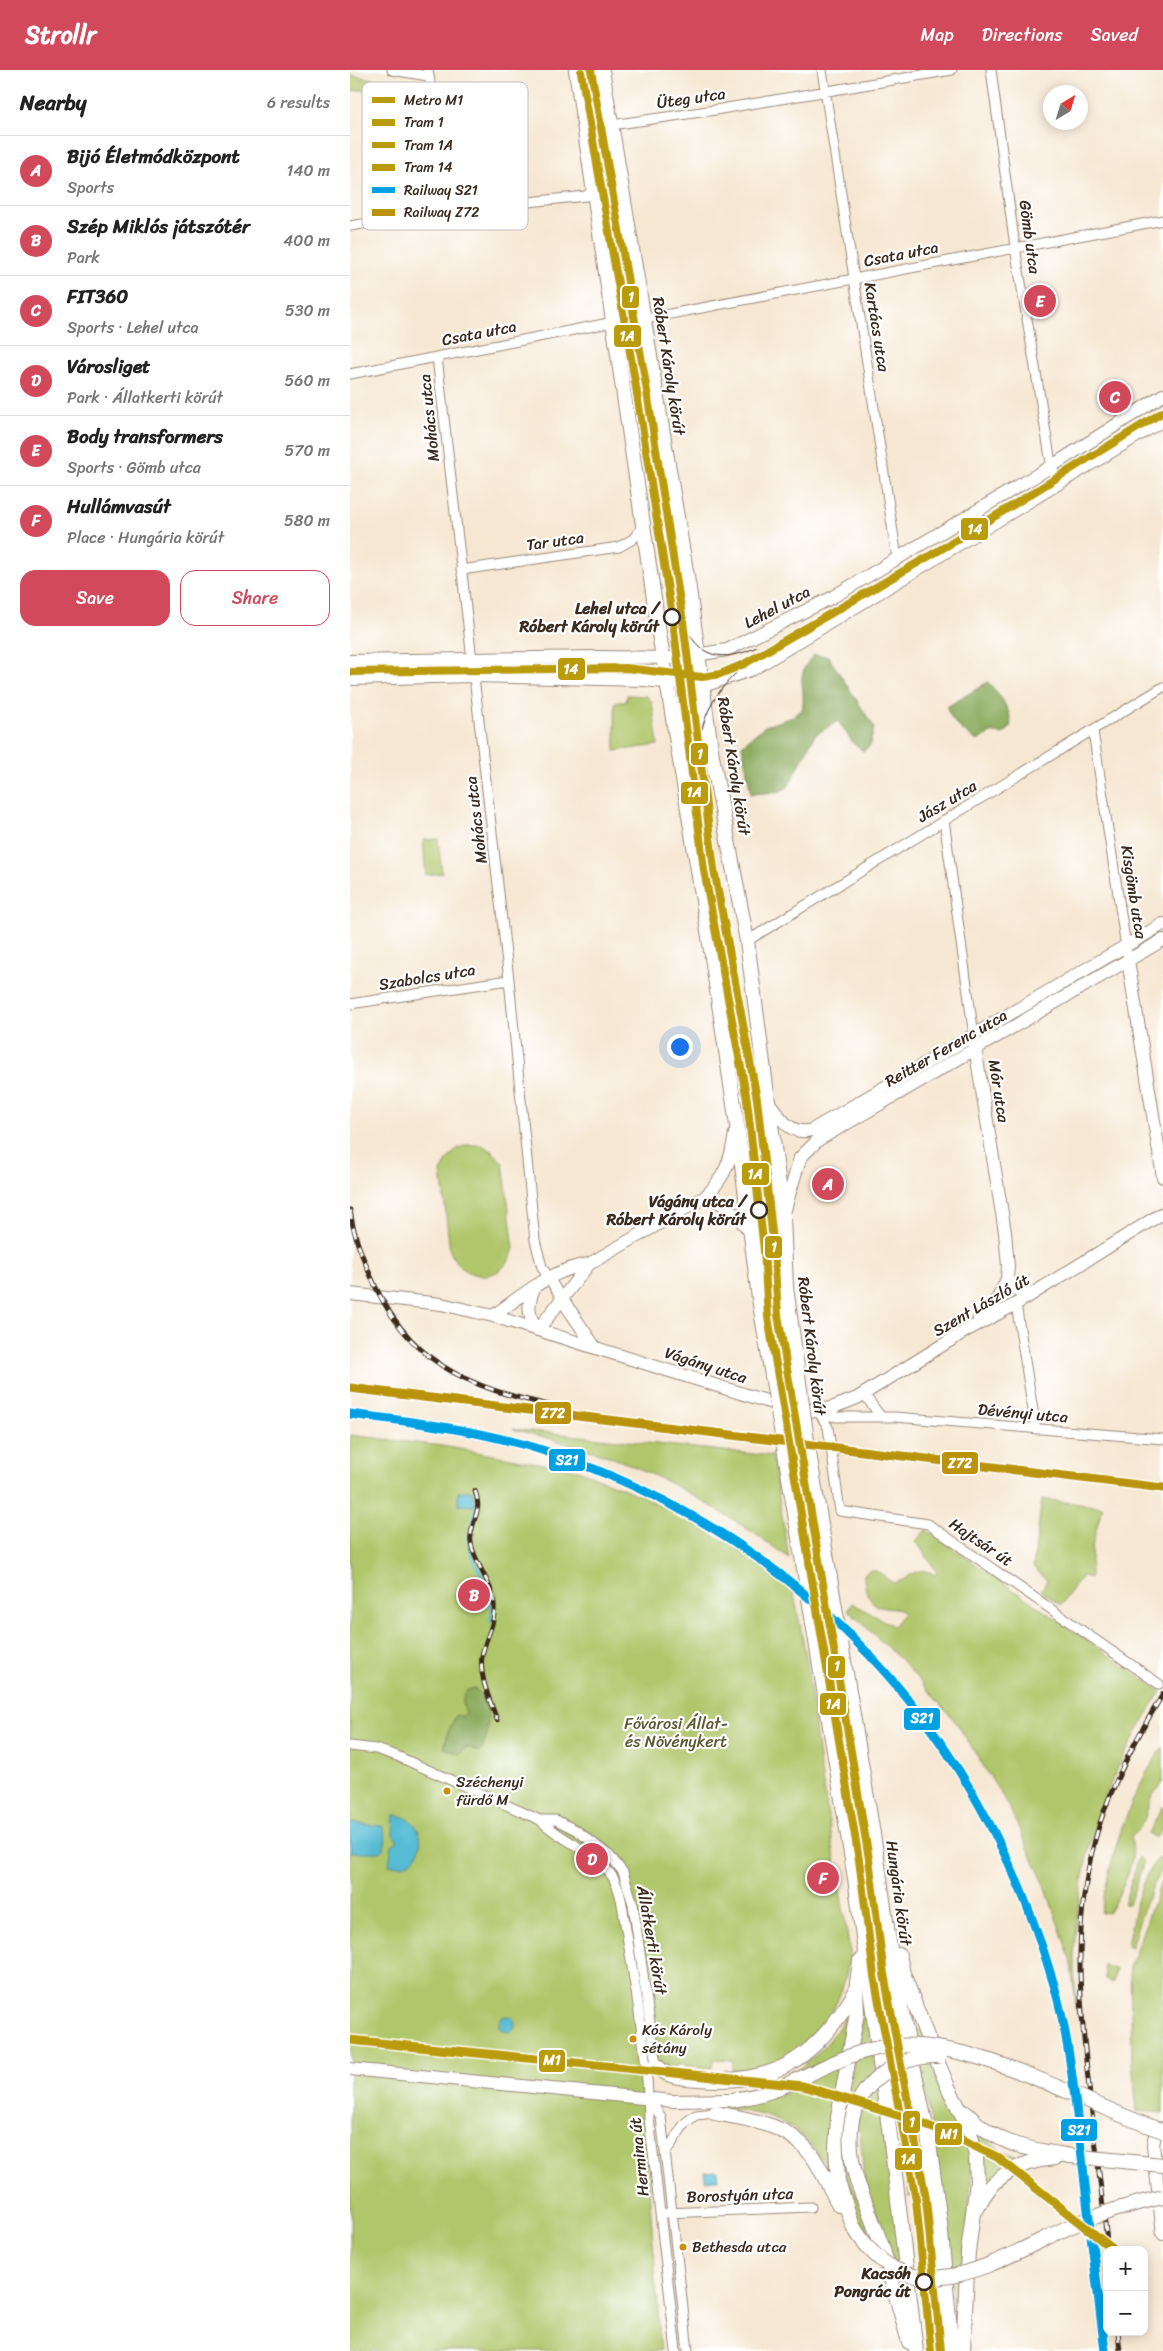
<!DOCTYPE html>
<html lang="en">
<head>
<meta charset="utf-8">
<style>
  body { margin:0; font-family:Sriracha,sans-serif; background:#f6f6f6; color:#222 }
  .controls { position:absolute; right:15px; bottom:15px; display:grid; overflow:hidden; border-radius:10px; box-shadow:0 2px 12px #0003 }
  .controls button { width:45px; height:45px; display:grid; place-items:center; padding:0; border:0; border-bottom:1px solid #e0e0e0; background:#fff; color:#222; font:25px sans-serif }
  .compass { position:absolute; left:693px; top:15px; width:45px; height:45px; border-radius:50%; background:#fff; box-shadow:0 2px 12px #0003; rotate:38deg }
  .you { position:absolute; left:329px; top:976px; width:18px; height:18px; margin:-12px; border:4px solid #fff; border-radius:50%; background:#1a73e8; box-shadow:0 0 0 8px #1a73e833 }
  .badge { display:grid; place-items:center; width:32px; height:32px; border-radius:50%; background:#d1495b; color:#fff; font-size:16px; font-weight:700 }
  .pin { position:absolute; translate:-50% -50%; border:2px solid #fff; box-shadow:0 1px 5px #0006 }
  .list { margin:0; padding:0; list-style:none }
  h2 { display:flex; justify-content:space-between; align-items:center; height:65px; margin:0; padding:0 20px; font-size:21px }
  h2 small { font-size:16px; font-weight:400; color:#767676 }
  .list li { display:grid; grid-template-columns:32px 1fr auto; gap:15px; align-items:center; box-sizing:border-box; height:70px; padding:0 20px; border-top:1px solid #e0e0e0 }
  .list b { display:block; font-size:19px; white-space:nowrap }
  .list p { margin:0; font-size:16px; white-space:nowrap; color:#767676 }
  .list em { font-size:16px; font-style:normal; color:#767676 }
  .actions { display:flex; gap:10px; padding:15px 20px }
  .actions a { flex:1; padding:11px 0; border:1px solid #d1495b; border-radius:15px; text-align:center; font-size:18px; color:#d1495b }
  .actions .main { background:#d1495b; color:#fff }
  .map { position:relative; flex:none; width:813px; height:2281px; overflow:hidden }
  header { display:flex; align-items:center; gap:30px; box-sizing:border-box; height:70px; padding:0 25px; background:#d1495b; color:#fff }
  header strong { font-size:24px }
  nav { display:flex; gap:28px; margin-inline-start:auto; font-size:18px }
  main { display:flex }
  aside { flex:1; background:#fff }
  .map>svg:first-child { display:block }
</style>
</head>
<body>
<header>
<strong>Strollr</strong>
<nav><a>Map</a><a>Directions</a><a>Saved</a></nav>
</header>
<main>
<aside>
<h2>Nearby<small>6 results</small></h2>
<ul class="list">
<li><span class="badge">A</span><div><b>Bijó Életmódközpont</b><p>Sports</p></div><em>140 m</em></li>
<li><span class="badge">B</span><div><b>Szép Miklós játszótér</b><p>Park</p></div><em>400 m</em></li>
<li><span class="badge">C</span><div><b>FIT360</b><p>Sports · Lehel utca</p></div><em>530 m</em></li>
<li><span class="badge">D</span><div><b>Városliget</b><p>Park · Állatkerti körút</p></div><em>560 m</em></li>
<li><span class="badge">E</span><div><b>Body transformers</b><p>Sports · Gömb utca</p></div><em>570 m</em></li>
<li><span class="badge">F</span><div><b>Hullámvasút</b><p>Place · Hungária körút</p></div><em>580 m</em></li>
</ul>
<div class="actions"><a class="main">Save</a><a>Share</a></div>
</aside>
<div class="map">
<svg width="813" height="2281" viewBox="0 0 813 2281">
  <rect width="100%" height="100%" fill="#fff"/>
  <filter id="ink" filterUnits="userSpaceOnUse"><feTurbulence type="fractalNoise" baseFrequency=".02" numOctaves="2"/><feDisplacementMap in="SourceGraphic" scale="10" xChannelSelector="R" yChannelSelector="G"/><feConvolveMatrix kernelMatrix="1 2 1 2 8 2 1 2 1" color-interpolation-filters="sRGB"/></filter>
  <filter id="wash" filterUnits="userSpaceOnUse"><feTurbulence type="fractalNoise" baseFrequency=".0096" numOctaves="4" result="noise"/><feDisplacementMap in="SourceGraphic" scale="20" xChannelSelector="R" yChannelSelector="G"/><feGaussianBlur stdDeviation="1.12" result="paint"/><feColorMatrix in="noise" values="0 0 0 0 0 0 0 0 0 0 0 0 0 0 0 0 0 1.4 0 .05"/><feComposite in="paint" operator="in"/></filter>
  <g filter="url(#wash)">
    <rect width="100%" height="100%" fill="#f6e7d2"/>
    <path fill="#b0c66a" stroke="#767844" d="M0 5 61 16 0 21Z
      M277 625 297 626 302 632 308 675 265 681V632H276Z
      M88 769 92 803 76 805 73 770Z
      M403 1016 409 1053 401 1055 396 1017Z
      M117 1075H132L142 1081 153 1093 164 1178C155 1213 114 1215 100 1181L91 1102 98 1089 107 1079Z
      M163 1359 422 1386 439 1488C381 1446 319 1407 252 1384 223 1374 192 1367 163 1359Z
      M0 1365 92 1376 228 1400 294 1427 383 1476 443 1520 456 1585 470 1696 500 1882C492 1950 453 1997 382 2000V1990L363 1989 362 1998 328 1995 291 2009 311 2281H0Z
      M692 1429 753 1437C745 1461 739 1482 741 1508L732 1506 711 1535 691 1521 697 1510 683 1497Z
      M576 1460 811 1621C791 1655 770 1688 756 1725 736 1776 726 1833 724 1888 724 1908 726 1929 728 1949L720 1888 694 1813 659 1737 606 1652 551 1590 498 1540 502 1533 543 1556 554 1543C549 1538 541 1539 535 1538 518 1536 514 1518 514 1504 526 1493 534 1509 544 1513 562 1509 566 1493 585 1505L587 1502 566 1471Z
      M813 1677V1713L801 1727 794 1751 781 1768C788 1791 771 1822 759 1842L751 1843C761 1784 778 1726 813 1677Z
      M813 1736V1756L806 1768 798 1764Z
      M789 1787 794 1792 779 1834H774Z
      M808 1789 813 1788V1794L794 1836 781 1877 777 1875C783 1850 789 1806 808 1789Z
      M813 1807V2043L787 2041 782 1992 780 1896Z
      M754 1895 758 1898H766L763 1913 755 1909Z
      M532 1915H534L564 2071 571 2126 559 2127Z
      M515 1929 557 2227 552 2228 531 2155 514 2110 510 2062 494 2045Z
      M503 1932 483 2109C453 2052 426 2045 366 2037V2034L407 2031 436 2023 438 2006C471 1985 485 1967 503 1932Z
      M571 1959 623 2078 612 2247 606 2267 586 2079 564 1961Z
      M626 2063 652 2080 672 2089 656 2095 632 2121 634 2090Z
      M494 2093 525 2175C507 2151 497 2123 492 2094Z
      M584 2230 589 2281H579L572 2231Z"/>
    <path fill="#8cab5e" stroke="#646a3e" d="M464 585 478 586 524 657 520 676 513 681 503 673 488 651 465 665 438 717 428 722 401 724 392 675 415 656 440 648 452 640C457 615 443 606 464 585Z
      M638 612C647 621 671 651 656 662 651 666 646 662 641 663 637 665 631 669 627 671 614 661 601 654 597 637Z
      M125 1618C142 1634 141 1664 130 1682L116 1677 110 1684 94 1678 98 1662 106 1645 113 1647 116 1642C112 1633 111 1628 117 1620Z"/>
    <path fill="#56bcd4" stroke="#487379" d="M122 1420 126 1436 108 1435V1422Z
      M44 1745C83 1748 77 1802 39 1795L42 1775 48 1771 43 1765Z
      M0 1753 32 1756C37 1763 37 1776 30 1782H0Z
      M149 1954a8 8 0 1 1 16 0a8 8 0 1 1-16 0Z
      M367 2101 368 2109 355 2110 354 2102Z"/>
    <g fill="none" stroke-linecap="round" stroke-linejoin="round">
      <path stroke="#56bcd4" stroke-width="3" d="M126 1436C125 1451 117 1463 120 1478 127 1506 146 1518 141 1552"/>
    </g>
  </g>
  <g filter="url(#ink)">
    <g fill="none" stroke-linecap="round" stroke-linejoin="round">
      <g stroke="#988878" stroke-width="11">
        <path id="street" d="M42 0 78 6
          M78 0 101 140
          M472 0 547 488
          M641 0 665 177 700 387 707 416
          M261 55 365 40 602 0
          M0 156 101 140 236 126 243 120
          M294 249 813 150
          M87 287 159 910 185 1170 192 1197 212 1229
          M0 304 264 252
          M111 500 269 477 283 469 294 455
          M743 661 778 890
          M594 750 624 966
          M397 871 813 617
          M0 934 159 910
          M666 1234 686 1359
          M514 1324 531 1347
          M469 1344 487 1347H545L813 1369
          M470 1344 478 1357 490 1441 578 1454 809 1614
          M0 1676 26 1679 47 1686 190 1750C211 1771 245 1781 262 1806 273 1823 273 1846 277 1865 286 1923 298 1989 299 2048L326 2281
          M190 1750H206L226 1760 259 1785 273 1802 283 1834 306 1995 305 1999
          M299 2028 311 2047 338 2281
          M316 2082 335 2053 346 2045 365 2043
          M316 2143 461 2137"/>
      </g>
      <g stroke="#988878" stroke-width="14">
        <path id="secondary" d="M0 591 246 587 327 588 377 580 481 528 702 396 813 325
          M0 609 124 606 295 610 353 616 403 599 813 350
          M778 890 813 1107
          M624 971 655 1162 658 1196 657 1209 648 1228 629 1249
          M420 1034C431 1049 441 1066 462 1060L813 854
          M355 1127C377 1132 388 1147 402 1164
          M433 1146 450 1088 468 1070 813 870
          M657 1209C664 1219 668 1223 681 1225
          M184 1218C178 1233 177 1243 186 1258
          M0 1224 91 1234 143 1246 432 1336 466 1341 484 1337 507 1328 617 1260 666 1234 813 1143
          M212 1229 244 1276
          M143 1246C173 1225 202 1199 239 1194L355 1127C375 1107 381 1091 385 1063
          M186 1258 194 1252 239 1194
          M0 1999 323 2031 382 2030
          M813 2058 805 2065 803 2075 813 2164"/>
      </g>
      <g stroke="#988878" stroke-width="16">
        <path id="primary" d="M226 0 309 563 359 867 386 1048 409 1228
          M252 0 339 519 362 686 397 871 433 1146 436 1217
          M433 1371 505 1808 543 2088 566 2281
          M457 1371 527 1788 543 1900 578 2066 590 2152 602 2281
          M549 1885 553 1903 578 1969 598 2017 619 2058 626 2086 627 2112 618 2182 613 2281
          M306 1995C317 2008 333 2008 349 2009 427 2016 467 1986 506 1921
          M365 2043C402 2050 440 2054 463 2087 473 2102 480 2119 489 2135
          M616 2043C648 2076 678 2079 721 2086
          M507 2111 532 2176 559 2272
          M627 2139C641 2106 671 2091 705 2088
          M503 2156 488 2112 486 2077 488 2047 507 1943 506 1920 510 1891"/>
      </g>
      <use href="#street" stroke="#fff" stroke-width="9"/>
      <use href="#secondary" stroke="#fff" stroke-width="12"/>
      <use href="#primary" stroke="#fff" stroke-width="14"/>
      <path stroke="#3b2a1e" stroke-width="1" d="M333 551C348 589 372 593 407 577
        M467 552 505 524
        M348 683C351 640 372 611 406 587"/>
      <g stroke="#3b2a1e" stroke-width="5">
        <path id="rail" d="M0 1140C3 1163 10 1181 19 1202 56 1293 116 1317 207 1337
          M125 1421C134 1443 118 1453 121 1473 125 1495 142 1512 144 1534 146 1554 135 1568 132 1586 129 1608 140 1630 147 1650
          M758 2180C752 2128 746 2077 740 2026 729 1934 721 1843 750 1753 765 1707 788 1665 813 1624
          M768 2262 770 2281"/>
      </g>
      <use href="#rail" stroke="#fff" stroke-width="3" stroke-dasharray="9" stroke-linecap="butt"/>
      <g stroke="#988878" stroke-width="16" stroke-linecap="butt">
        <path id="primary-bridge" d="M436 1217 457 1371
          M409 1228 433 1371
          M382 2030C397 2028 412 2025 426 2019 459 2006 492 1985 528 1978 617 1961 729 2033 813 2061
          M721 2086 813 2095
          M507 2111C502 2094 499 2076 501 2057 505 2014 549 1984 590 1986
          M503 2156C560 2253 646 2190 719 2157 749 2144 781 2134 813 2127"/>
      </g>
      <use href="#primary-bridge" stroke="#fff" stroke-width="14"/>
      <g stroke="#fff" stroke-width="12">
        <path id="rail-1" d="M0 1344C66 1352 134 1361 198 1382 453 1468 629 1657 704 1915 720 1971 725 2030 732 2087 739 2152 747 2216 755 2281"/>
      </g>
      <g stroke="#fff" stroke-width="12">
        <path id="rail-2" d="M0 1318 813 1418"/>
      </g>
      <use href="#rail-1" stroke="#00a0e3" stroke-width="9"/>
      <use href="#rail-2" stroke="#ba930a" stroke-width="9"/>
      <g stroke="#fff" stroke-width="11">
        <path id="tram-1" d="M241 0 295 309 333 551 364 799 407 1029 424 1179 428 1245 519 1789 534 1904 576 2129 591 2281"/>
      </g>
      <g stroke="#fff" stroke-width="11">
        <path id="tram-2" d="M231 2 285 311 323 552 354 800 397 1030 414 1180 418 1247 509 1790 524 1906 566 2130 581 2281"/>
      </g>
      <g stroke="#fff" stroke-width="11">
        <path id="tram-3" d="M0 602 276 598 352 607 370 604 394 594 605 471 813 342"/>
      </g>
      <use href="#tram-1" stroke="#ba9b0a" stroke-width="8"/>
      <use href="#tram-2" stroke="#ba9b0a" stroke-width="8"/>
      <use href="#tram-3" stroke="#ba9b0a" stroke-width="8"/>
      <g stroke="#fff" stroke-width="12">
        <path id="metro-1" d="M0 1970 453 2016 557 2048 604 2066 647 2087 764 2180"/>
      </g>
      <use href="#metro-1" stroke="#ba9b0a" stroke-width="9"/>
    </g>
  </g>
  <g fill="#fff" stroke="#3b2a1e" stroke-width="2.5">
    <circle cx="322" cy="547" r="8"/>
    <circle cx="409" cy="1140" r="8"/>
    <circle cx="574" cy="2212" r="8"/>
  </g>
  <g fill="#d18d06" stroke="#fff" stroke-width="2">
    <circle cx="97" cy="1721" r="4.5"/>
    <circle cx="283" cy="1969" r="4.5"/>
    <circle cx="333" cy="2177" r="4.5"/>
  </g>
  <g text-anchor="middle" dominant-baseline="central" stroke-width="4.5" stroke-linejoin="round" paint-order="stroke">
    <g font-size="15" fill="#3b2a1e" stroke="#fff" text-anchor="start">
      <text x="106" y="1712">Széchenyi<tspan x="106" dy="18">fürdő M</tspan></text>
      <text x="292" y="1960">Kós Károly<tspan x="292" dy="18">sétány</tspan></text>
      <text x="342" y="2177">Bethesda utca</text>
    </g>
    <g font-size="16" fill="#3b2a1e" stroke="#fff">
      <text transform="translate(341 28) rotate(-8)">Üteg utca</text>
      <text transform="translate(680 167) rotate(82)">Gömb utca</text>
      <text transform="translate(551 184) rotate(-11)">Csata utca</text>
      <text transform="translate(527 257) rotate(81)">Kartács utca</text>
      <text transform="translate(129 263) rotate(-11)">Csata utca</text>
      <text transform="translate(319 296) rotate(81)">Róbert Károly körút</text>
      <text transform="translate(79 348) rotate(-96)">Mohács utca</text>
      <text transform="translate(205 471) rotate(-8)">Tar utca</text>
      <text transform="translate(427 537) rotate(-28)">Lehel utca</text>
      <text transform="translate(384 696) rotate(81)">Róbert Károly körút</text>
      <text transform="translate(597 731) rotate(-31)">Jász utca</text>
      <text transform="translate(126 750) rotate(-97)">Mohács utca</text>
      <text transform="translate(784 822) rotate(81)">Kisgömb utca</text>
      <text transform="translate(77 907) rotate(-9)">Szabolcs utca</text>
      <text transform="translate(596 978) rotate(-30)">Reitter Ferenc utca</text>
      <text transform="translate(649 1021) rotate(81)">Mór utca</text>
      <text transform="translate(631 1235) rotate(-30)">Szent László út</text>
      <text transform="translate(462 1276) rotate(83)">Róbert Károly körút</text>
      <text transform="translate(356 1295) rotate(18)">Vágány utca</text>
      <text transform="translate(673 1343) rotate(5)">Dévényi utca</text>
      <text transform="translate(631 1472) rotate(34)">Hajtsár út</text>
      <text transform="translate(549 1823) rotate(82)">Hungária körút</text>
      <text transform="translate(302 1870) rotate(80)">Állatkerti körút</text>
      <text transform="translate(289 2087) rotate(-96)">Hermina út</text>
      <text transform="translate(390 2125) rotate(-2)">Borostyán utca</text>
    </g>
    <g font-size="16" font-weight="bold" fill="#3b2a1e" stroke="#fff" text-anchor="end">
      <text x="309" y="538">Lehel utca /<tspan x="309" dy="18">Róbert Károly körút</tspan></text>
      <text x="396" y="1131">Vágány utca /<tspan x="396" dy="18">Róbert Károly körút</tspan></text>
      <text x="561" y="2203">Kacsóh<tspan x="561" dy="18">Pongrác út</tspan></text>
    </g>
    <g font-size="16" fill="#5e5935" stroke="#fff">
      <text x="326" y="1653">Fővárosi Állat-<tspan x="326" dy="18">és Növénykert</tspan></text>
    </g>
  </g>
  <rect x="12" y="12" width="166" height="148" rx="8" fill="#fff" stroke="#c4bfbc" stroke-width="1"/>
  <rect x="22" y="27" width="23" height="6" fill="#ba9b0a"/>
  <rect x="22" y="49" width="23" height="7" fill="#ba9b0a"/>
  <rect x="22" y="72" width="23" height="6" fill="#ba9b0a"/>
  <rect x="22" y="94" width="23" height="7" fill="#ba9b0a"/>
  <rect x="22" y="117" width="23" height="6" fill="#00a0e3"/>
  <rect x="22" y="139" width="23" height="7" fill="#ba930a"/>
  <g font-size="14" fill="#3b2a1e">
    <text x="54" y="35">Metro M1</text>
    <text x="54" y="57">Tram 1</text>
    <text x="54" y="80">Tram 1A</text>
    <text x="54" y="102">Tram 14</text>
    <text x="54" y="125">Railway S21</text>
    <text x="54" y="147">Railway Z72</text>
  </g>
  <g stroke="#fff" stroke-width="2">
    <rect x="271" y="215" width="19" height="24" rx="5" fill="#ba9b0a"/>
    <rect x="263" y="254" width="29" height="24" rx="5" fill="#ba9b0a"/>
    <rect x="610" y="447" width="29" height="24" rx="5" fill="#ba9b0a"/>
    <rect x="207" y="587" width="29" height="24" rx="5" fill="#ba9b0a"/>
    <rect x="340" y="672" width="19" height="24" rx="5" fill="#ba9b0a"/>
    <rect x="330" y="711" width="29" height="24" rx="5" fill="#ba9b0a"/>
    <rect x="391" y="1092" width="29" height="24" rx="5" fill="#ba9b0a"/>
    <rect x="414" y="1165" width="19" height="24" rx="5" fill="#ba9b0a"/>
    <rect x="184" y="1331" width="38" height="24" rx="5" fill="#ba930a"/>
    <rect x="198" y="1378" width="38" height="24" rx="5" fill="#00a0e3"/>
    <rect x="591" y="1381" width="38" height="24" rx="5" fill="#ba930a"/>
    <rect x="477" y="1585" width="19" height="24" rx="5" fill="#ba9b0a"/>
    <rect x="469" y="1622" width="28" height="24" rx="5" fill="#ba9b0a"/>
    <rect x="553" y="1637" width="38" height="24" rx="5" fill="#00a0e3"/>
    <rect x="188" y="1979" width="28" height="24" rx="5" fill="#ba9b0a"/>
    <rect x="552" y="2040" width="19" height="24" rx="5" fill="#ba9b0a"/>
    <rect x="710" y="2048" width="38" height="24" rx="5" fill="#00a0e3"/>
    <rect x="584" y="2052" width="29" height="24" rx="5" fill="#ba9b0a"/>
    <rect x="544" y="2077" width="29" height="24" rx="5" fill="#ba9b0a"/>
  </g>
  <g font-size="14" text-anchor="middle" font-weight="bold" fill="#fff">
    <text x="281" y="232">1</text>
    <text x="277" y="271">1A</text>
    <text x="625" y="464">14</text>
    <text x="221" y="604">14</text>
    <text x="350" y="689">1</text>
    <text x="344" y="727">1A</text>
    <text x="405" y="1109">1A</text>
    <text x="424" y="1182">1</text>
    <text x="203" y="1348">Z72</text>
    <text x="217" y="1395">S21</text>
    <text x="610" y="1398">Z72</text>
    <text x="487" y="1601">1</text>
    <text x="483" y="1639">1A</text>
    <text x="572" y="1653">S21</text>
    <text x="202" y="1995">M1</text>
    <text x="562" y="2057">1</text>
    <text x="729" y="2065">S21</text>
    <text x="599" y="2069">M1</text>
    <text x="558" y="2094">1A</text>
  </g>
</svg>
<div class="controls">
<button>+</button>
<button>−</button>
</div>
<svg class="compass" viewBox="-18 -18 36 36"><path d="M0-13l5 13h-10z" fill="#e53935"/><path d="M0 13l5-13h-10z" fill="#767676"/></svg>
<div class="you"></div>
<div class="pin badge" style="left:478px;top:1114px">A</div>
<div class="pin badge" style="left:124px;top:1525px">B</div>
<div class="pin badge" style="left:765px;top:327px">C</div>
<div class="pin badge" style="left:242px;top:1789px">D</div>
<div class="pin badge" style="left:690px;top:231px">E</div>
<div class="pin badge" style="left:473px;top:1808px">F</div>
</div>
</main>
</body>
</html>
